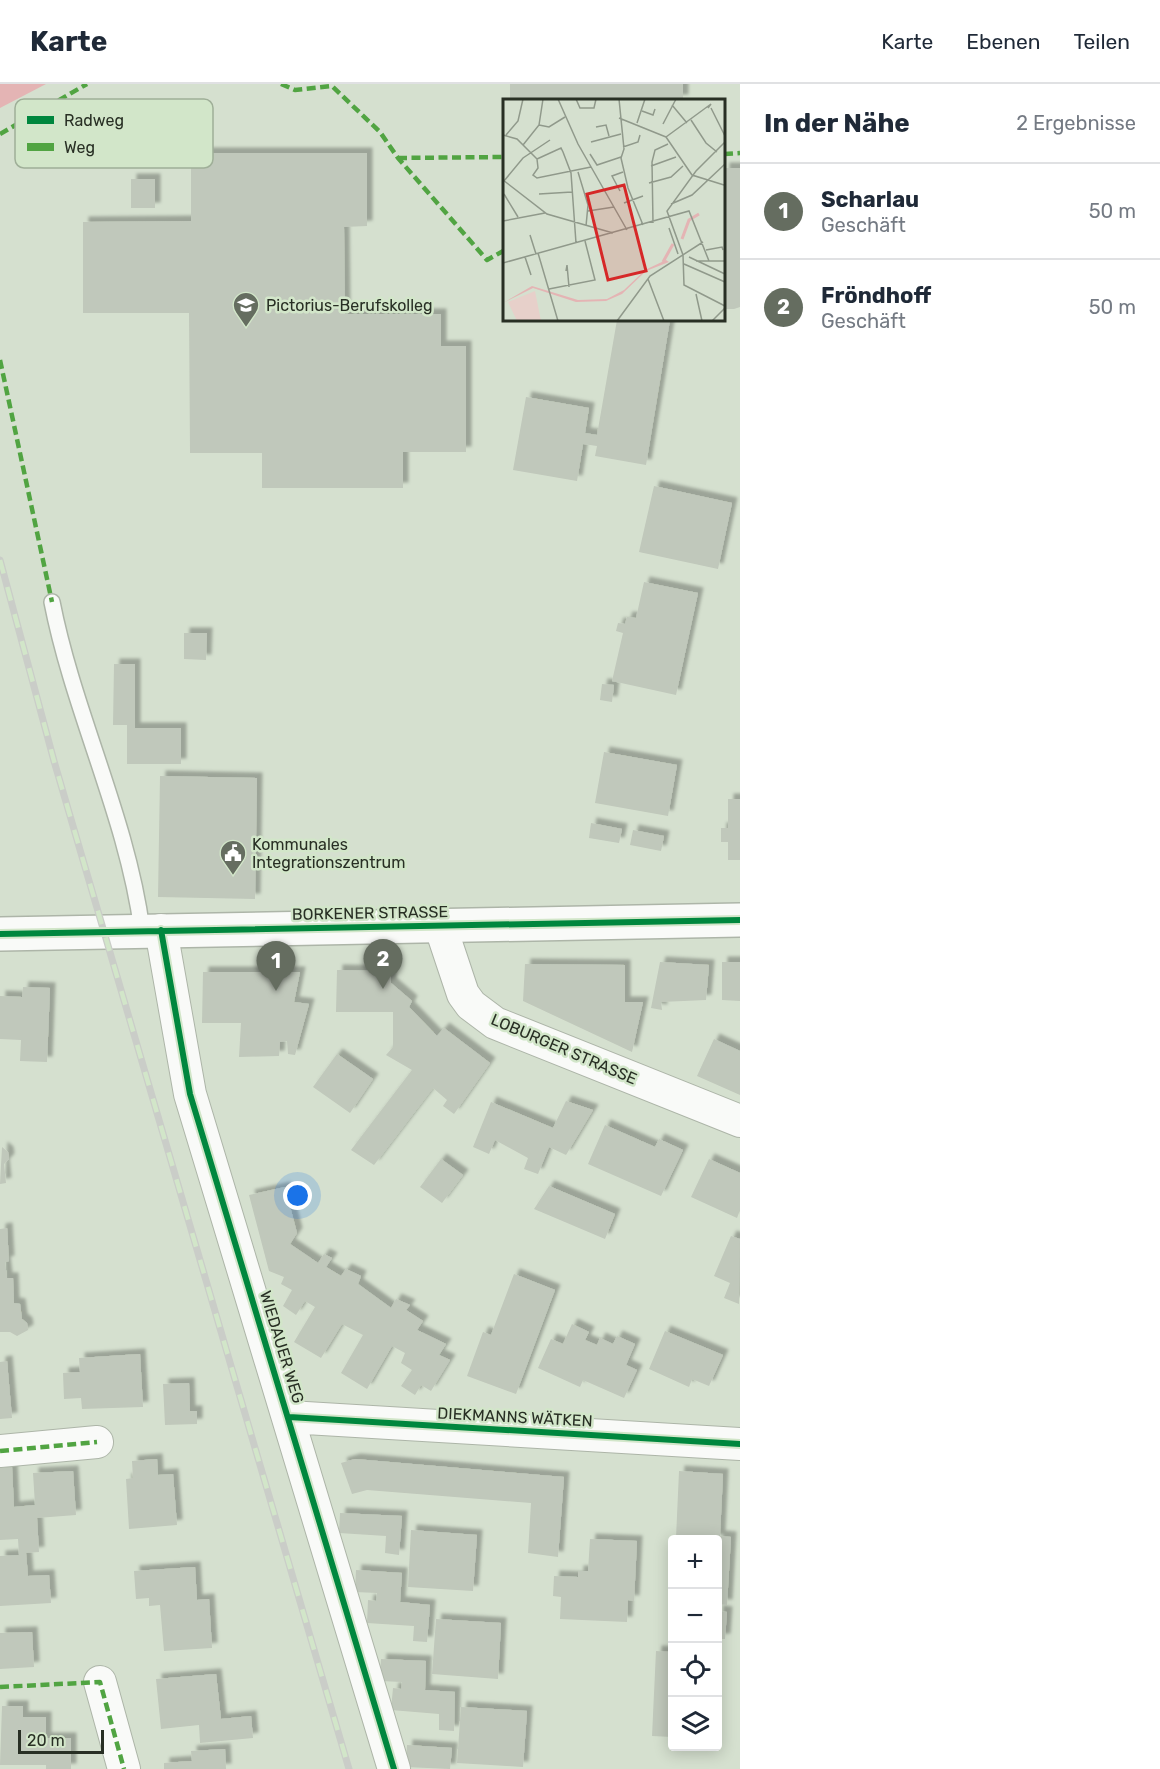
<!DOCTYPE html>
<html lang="de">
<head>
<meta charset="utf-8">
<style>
  body { margin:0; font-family:Rubik,sans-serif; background:#f2f2f3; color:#1f2937 }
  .controls { position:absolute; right:18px; bottom:18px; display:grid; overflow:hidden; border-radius:6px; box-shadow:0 3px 15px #0003 }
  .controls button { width:54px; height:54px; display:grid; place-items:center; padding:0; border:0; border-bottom:2px solid #e0e1e3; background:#fff; color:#1f2937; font:30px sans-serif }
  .scale { position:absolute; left:18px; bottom:15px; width:86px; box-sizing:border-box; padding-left:6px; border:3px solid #282f24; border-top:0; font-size:16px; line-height:21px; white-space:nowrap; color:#282f24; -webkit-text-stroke:4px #d2e6c9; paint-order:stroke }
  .you { position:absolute; left:298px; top:1112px; width:21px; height:21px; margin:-15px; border:4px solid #fff; border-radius:50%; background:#1a73e8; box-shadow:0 0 0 9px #1a73e833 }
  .badge { display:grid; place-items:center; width:39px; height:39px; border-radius:50%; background:#656d60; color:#fff; font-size:20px; font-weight:700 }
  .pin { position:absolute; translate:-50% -50px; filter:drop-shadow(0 2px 3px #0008) }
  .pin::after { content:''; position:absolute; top:32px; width:21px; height:18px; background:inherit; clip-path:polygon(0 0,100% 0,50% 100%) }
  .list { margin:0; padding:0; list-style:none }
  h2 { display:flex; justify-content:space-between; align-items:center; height:78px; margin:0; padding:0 24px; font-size:26px }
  h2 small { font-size:20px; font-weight:400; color:#747a83 }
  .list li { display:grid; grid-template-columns:39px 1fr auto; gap:18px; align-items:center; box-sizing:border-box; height:96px; padding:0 24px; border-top:2px solid #e0e1e3 }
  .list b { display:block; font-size:22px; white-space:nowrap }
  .list p { margin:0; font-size:20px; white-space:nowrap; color:#747a83 }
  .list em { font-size:20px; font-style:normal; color:#747a83 }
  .icon { flex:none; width:33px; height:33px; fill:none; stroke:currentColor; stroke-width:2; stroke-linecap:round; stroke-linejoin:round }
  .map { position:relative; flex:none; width:740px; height:1685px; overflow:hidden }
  header { display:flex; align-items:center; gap:36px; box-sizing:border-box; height:84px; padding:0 30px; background:#fff; border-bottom:2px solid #e0e1e3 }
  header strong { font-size:28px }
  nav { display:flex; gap:33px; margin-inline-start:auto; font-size:21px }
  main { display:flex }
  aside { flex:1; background:#fff }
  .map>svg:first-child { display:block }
</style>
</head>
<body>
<header>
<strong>Karte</strong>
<nav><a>Karte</a><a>Ebenen</a><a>Teilen</a></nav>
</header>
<main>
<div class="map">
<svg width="740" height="1685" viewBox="0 0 740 1685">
  <defs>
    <filter id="shadow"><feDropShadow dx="5.5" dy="-5.5" stdDeviation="1.5" flood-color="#0004"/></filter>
  </defs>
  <rect width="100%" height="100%" fill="#d5e0cf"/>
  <path fill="#e4b4b4" d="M0 0H46L0 24Z"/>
  <path fill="#c0c8bb" filter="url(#shadow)" d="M510 0H683V16H510Z
    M191 69H367V142L344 143 345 230H441V262H466V368H403V404H262V369H190L189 229H83V138L191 137Z
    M724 84H740V223L734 225H724Z
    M131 95H155V124H131Z
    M617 236H670L646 381 595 372 597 362 583 360 577 397 513 386 526 313 589 324 585 349 597 351Z
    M654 402 732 419 718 485 639 468Z
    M644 498 698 509 676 611 612 597 623 549 616 547 618 539 625 540 627 533 636 534Z
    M184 549H207L206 576 184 575Z
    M114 580H135V644H181V680H127V641H113Z
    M602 600 614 601 612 618 600 616Z
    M604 668 677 681 668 732 595 719Z
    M160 692 257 694 255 815 158 813Z
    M728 715H740V776H728V758H721V744H728Z
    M591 739 622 745 619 759 589 754Z
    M633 746 664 752 661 767 630 761Z
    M660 878 709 881 706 916 661 918 662 926 651 924Z
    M722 878H740V917L722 916Z
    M525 880 625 881V918H643L632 968 523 917Z
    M337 886 391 887V899L412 917 409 923 437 952 444 944 490 979 454 1030 443 1022 447 1016 433 1004 374 1081 351 1066 412 986 386 971 393 963V928H336Z
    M203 888H300L294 918 309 920 295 971 288 970 287 957 280 958 279 972 239 973 241 939H202Z
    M23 903 50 904 47 978 20 977 21 956 0 955V912L22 913Z
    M714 955 740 967V1011L697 992Z
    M337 970 373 995 350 1029 313 1003Z
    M566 1017 593 1026 566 1071 549 1063 538 1090 524 1085 528 1074 495 1056 489 1070 473 1063 491 1018 553 1044Z
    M605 1041 655 1063 659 1055 683 1066 661 1112 588 1080Z
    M2 1063 8 1068 9 1075 4 1080 6 1099 0 1100Z
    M441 1075 463 1091 442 1119 420 1103Z
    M709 1075 740 1089V1126L737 1134 691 1113Z
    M549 1102 615 1130 605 1155 534 1125Z
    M285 1103 297 1149 290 1160 318 1179 324 1170 332 1174 326 1183 341 1192 346 1185 361 1192 358 1200 391 1224 396 1215 410 1221 406 1226 423 1237 417 1246 446 1260 439 1271 450 1276 431 1307 421 1301 415 1311 401 1302 412 1286 401 1279 405 1269 392 1262 367 1305 341 1289 363 1251 342 1240 321 1274 294 1258 315 1223 305 1217 296 1231 283 1222 292 1206 281 1200 284 1193 269 1187 249 1111Z
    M7 1144 9 1177 5 1178 7 1194H13L14 1219 20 1220 22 1235 27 1239 28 1246 17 1252 10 1248H0V1145Z
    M731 1152 740 1155 739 1220 724 1214 730 1199 714 1192Z
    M514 1190 555 1206 516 1310 467 1292 483 1248 491 1251Z
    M572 1240 589 1248 585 1256 597 1261 600 1254 613 1260 617 1252 635 1260 626 1281 637 1286 624 1314 583 1296 580 1303 538 1284 551 1255 563 1260Z
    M665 1247 723 1271 709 1302 692 1295 689 1303 649 1285Z
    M140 1270 143 1323 82 1325 81 1314 64 1315 63 1289 80 1288 79 1274Z
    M7 1277 12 1334 0 1335V1278Z
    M189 1299 190 1327H197V1340L165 1341 163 1300Z
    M157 1375 158 1391 173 1390 177 1441 129 1445 126 1395 133 1394 132 1377Z
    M355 1375 564 1393 558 1473 528 1469 531 1419 367 1406 352 1410 341 1379Z
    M12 1383 14 1423 35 1421 33 1389 73 1387 76 1431 37 1434 39 1468 26 1469 28 1492 49 1491 51 1519 0 1522V1472L19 1471 18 1455 0 1456V1384Z
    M679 1387 723 1390 720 1452 731 1453 727 1521 718 1520V1456L676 1454Z
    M340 1429 402 1432 399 1471 385 1469 386 1452 339 1449Z
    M411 1446 477 1451 473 1507 408 1503Z
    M590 1455 637 1457 634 1517 628 1516 627 1538 560 1535 561 1513 553 1512 554 1492 578 1493V1487H588Z
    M195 1483 197 1516 209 1515 212 1564 164 1567 160 1521 149 1522V1514L136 1515 134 1487Z
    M356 1486 402 1489 400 1518 430 1521 427 1558 413 1557 414 1542 367 1539 368 1516 376 1517 377 1509 355 1508Z
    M718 1527 727 1528 725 1555H718Z
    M436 1535 501 1539 498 1595 432 1590Z
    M32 1548 34 1583 0 1585V1549Z
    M656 1567 672 1568V1653L652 1652Z
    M381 1575 426 1577 425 1606 455 1608 454 1647 439 1646V1630L391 1626 393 1604 401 1605 402 1598 380 1597Z
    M216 1590 221 1635 251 1632 253 1654 200 1659 199 1641 161 1645 156 1595Z
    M2 1622H23V1633H46V1654H71V1685H46V1681H0Z
    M461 1623 527 1627 523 1683 457 1679Z
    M407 1661 452 1664 450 1685 406 1683Z
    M225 1665 226 1685H164V1679L192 1677 191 1667Z"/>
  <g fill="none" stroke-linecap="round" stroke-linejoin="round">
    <g stroke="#adb5a8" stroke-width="18">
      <path id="service" d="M52 518C74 630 127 733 142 846"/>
    </g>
    <g stroke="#adb5a8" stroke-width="34">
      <path id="minor" d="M440 841 463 910 471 921 495 939 740 1037
        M161 846 190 1010 394 1685
        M289 1333 740 1360
        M0 1367 97 1358
        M100 1598 124 1685"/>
    </g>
    <g stroke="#adb5a8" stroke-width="36">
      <path id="tertiary" d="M0 850 740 836"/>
    </g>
    <use href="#service" stroke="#f9faf8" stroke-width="15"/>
    <use href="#minor" stroke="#f9faf8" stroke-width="32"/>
    <use href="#tertiary" stroke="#f9faf8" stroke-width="33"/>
    <g stroke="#cacdc8" stroke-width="7">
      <path id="rail" d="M0 476 54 677 349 1685"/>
    </g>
    <use href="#rail" stroke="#d2e6c9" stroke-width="4.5" stroke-dasharray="14" stroke-linecap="butt"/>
    <path stroke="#51a442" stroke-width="4.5" stroke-dasharray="9 4.5" stroke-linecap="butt" d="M281 0 295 6 332 2 380 48 398 74 487 176 505 166
      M0 50 87 0
      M724 70 740 69
      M398 74 505 73
      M0 276 52 518
      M0 1367 97 1358
      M0 1603 100 1598 124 1685"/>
    <g stroke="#d2e6c9" stroke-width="10">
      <path id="cycleway" d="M161 846 190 1010 394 1685
        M0 850 740 836
        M289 1333 740 1360"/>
    </g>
    <use href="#cycleway" stroke="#00873e" stroke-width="6"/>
  </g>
  <defs>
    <g id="school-pin" transform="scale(1.35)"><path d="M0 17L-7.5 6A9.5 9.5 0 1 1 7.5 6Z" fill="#656d60" stroke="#d2e6c9"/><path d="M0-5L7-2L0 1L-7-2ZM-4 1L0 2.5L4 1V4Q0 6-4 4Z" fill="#fff"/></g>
    <g id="civic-pin" transform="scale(1.35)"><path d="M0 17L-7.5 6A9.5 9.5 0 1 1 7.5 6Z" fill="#656d60" stroke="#d2e6c9"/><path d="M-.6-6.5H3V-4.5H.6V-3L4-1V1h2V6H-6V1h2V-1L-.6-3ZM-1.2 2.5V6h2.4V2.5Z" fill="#fff"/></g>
  </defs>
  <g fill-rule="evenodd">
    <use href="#school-pin" x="246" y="221"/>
    <use href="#civic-pin" x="233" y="769"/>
  </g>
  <g text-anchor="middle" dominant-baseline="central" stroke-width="5" stroke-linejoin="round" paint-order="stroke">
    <g font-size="16" fill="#282f24" stroke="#d2e6c9" text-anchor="start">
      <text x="266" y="221">Pictorius-Berufskolleg</text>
      <text x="252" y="760">Kommunales<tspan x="252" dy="18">Integrationszentrum</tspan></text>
    </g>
    <g font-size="16" fill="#282f24" stroke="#d2e6c9">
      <text transform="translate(370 829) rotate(-1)">BORKENER STRASSE</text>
      <text transform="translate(564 965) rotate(23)">LOBURGER STRASSE</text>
      <text transform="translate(282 1263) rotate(73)">WIEDAUER WEG</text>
      <text transform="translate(515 1333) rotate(3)">DIEKMANNS WÄTKEN</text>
    </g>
  </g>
  <g transform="translate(503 15)">
    <rect width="222" height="222" fill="#d5e0cf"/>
    <path d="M32 192 38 222H14L5 203Z" fill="#e7d0ca"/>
    <path d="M163 161 166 163 143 172 119 195 103 202 73 203 30 189 0 204 29 187 75 201 104 200 121 191 142 171Z" fill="#e4b4b4"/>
    <path fill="none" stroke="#e4b4b4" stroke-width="3" d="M179 140 186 121 196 115M160 163 170 145"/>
    <path fill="none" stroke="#90998b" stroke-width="1.5" d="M55 0 75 45 124 131M73 0 77 9H91L93 0M116 0 121 50 118 59 125 89 140 126M169 6 184 24M208 9 222 37M139 12 150 16 152 10M116 19 163 38M188 21 203 44 214 53M134 24 142 0M160 25 173 0M36 26 46 28 62 18M93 28 103 26 106 37M0 36 14 40 34 60M3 36 15 22 20 0M163 38 189 76 221 86M163 38 208 5 205 9M88 43 118 35M222 43 193 72 164 112 180 156 181 186 222 207M20 46 36 26 40 0M120 48 135 43 137 36M87 55 94 66 118 58M34 60 58 49 60 53 68 74 73 144M34 60 35 69 30 76 34 79 88 68M148 67 173 58M75 73 85 106 83 127M0 81 44 115 110 134M1 82 20 59 47 41M146 84 168 78 180 67M117 92 109 77 120 73M1 95 15 118M36 95 69 93M121 104 140 97M168 105 189 96 222 65M85 112 111 108M0 122 42 114M150 124 149 63 152 51 165 45M166 129 175 155M27 136 33 155M203 151 219 148 220 151M35 154 55 222M22 158 28 176M186 158 222 175M193 162H222M0 164 186 112 206 162M181 165 222 183M63 172 64 166 66 188M145 180 161 222M46 190 92 181 82 142M193 195 199 222M114 222 147 177 200 143M209 222 222 209"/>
    <path fill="#d62828" fill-opacity="0.15" stroke="#d62828" stroke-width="3" d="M121 86 143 172 105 181 84 95Z"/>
    <rect width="222" height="222" fill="none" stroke="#282f24" stroke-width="3"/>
  </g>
  <rect x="15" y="15" width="198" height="69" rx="9" fill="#d2e6c9" stroke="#9faf98" stroke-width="1.5"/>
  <rect x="27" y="32" width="27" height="8" fill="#00873e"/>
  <rect x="27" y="59" width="27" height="8" fill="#51a442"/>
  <g font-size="16" fill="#282f24">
    <text x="64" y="42">Radweg</text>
    <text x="64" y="69">Weg</text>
  </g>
</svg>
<div class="controls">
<button>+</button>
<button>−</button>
<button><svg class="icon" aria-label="locate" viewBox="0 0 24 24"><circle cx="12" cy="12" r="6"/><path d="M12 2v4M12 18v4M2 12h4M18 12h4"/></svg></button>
<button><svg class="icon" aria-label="layers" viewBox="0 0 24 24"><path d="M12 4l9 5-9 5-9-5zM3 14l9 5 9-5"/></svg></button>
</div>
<div class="scale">20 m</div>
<div class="you"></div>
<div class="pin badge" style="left:276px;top:907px">1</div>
<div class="pin badge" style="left:383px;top:905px">2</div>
</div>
<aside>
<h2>In der Nähe<small>2 Ergebnisse</small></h2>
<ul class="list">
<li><span class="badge">1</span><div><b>Scharlau</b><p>Geschäft</p></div><em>50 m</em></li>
<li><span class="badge">2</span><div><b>Fröndhoff</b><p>Geschäft</p></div><em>50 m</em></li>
</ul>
</aside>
</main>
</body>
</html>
